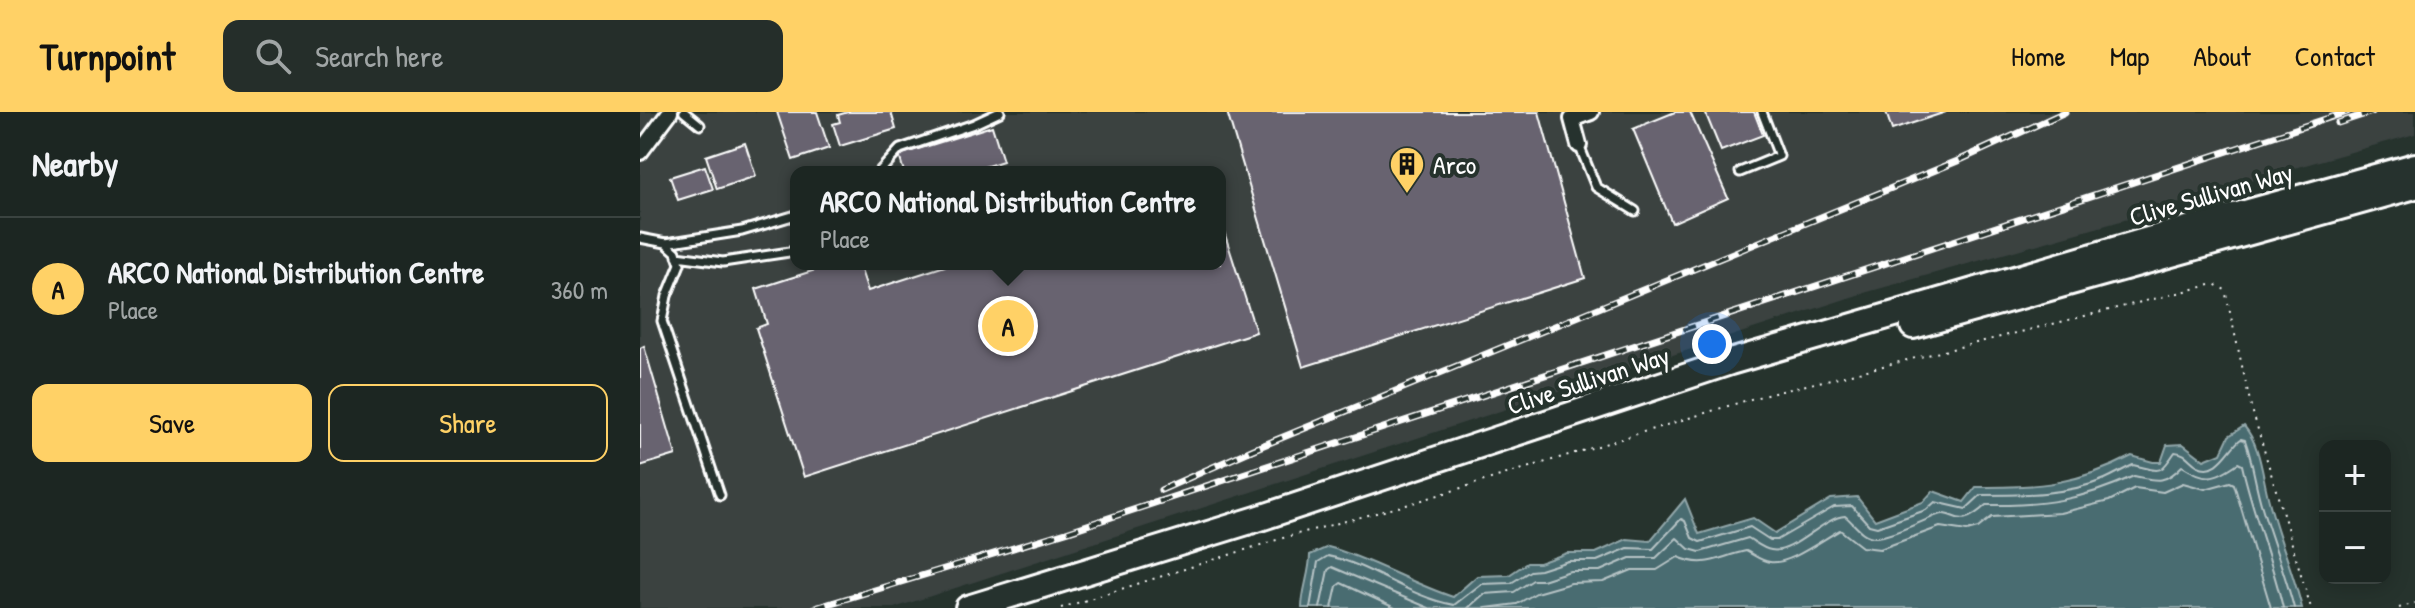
<!DOCTYPE html>
<html lang="en">
<head>
<meta charset="utf-8">
<style>
  body { margin:0; font-family:"Patrick Hand",sans-serif; background:#252e2a; color:#f1f3f6 }
  .controls { position:absolute; right:24px; bottom:24px; display:grid; overflow:hidden; border-radius:16px; box-shadow:0 4px 20px #0003 }
  .controls button { width:72px; height:72px; display:grid; place-items:center; padding:0; border:0; border-bottom:2px solid #3a4340; background:#1c2622; color:#f1f3f6; font:40px sans-serif }
  .you { position:absolute; left:1072px; top:232px; width:28px; height:28px; margin:-20px; border:6px solid #fff; border-radius:50%; background:#1a73e8; box-shadow:0 0 0 12px #1a73e833 }
  .badge { display:grid; place-items:center; width:52px; height:52px; border-radius:50%; background:#ffd166; color:#111; font-size:26px; font-weight:700 }
  .pin { position:absolute; translate:-50% -50%; border:4px solid #fff; box-shadow:0 2px 8px #0006 }
  .popup { position:absolute; left:150px; top:54px; width:436px; height:104px; box-sizing:border-box; display:grid; place-content:center; border-radius:16px; background:#1c2622; filter:drop-shadow(0 2px 6px #0005); font-size:26px; white-space:nowrap; color:#a0a5a5 }
  .popup b { font-size:30px; color:#f1f3f6 }
  .popup::after { content:''; position:absolute; left:50%; top:100%; margin-left:-16px; border:16px solid transparent; border-top-color:#1c2622 }
  .list { margin:0; padding:0; list-style:none }
  h2 { display:flex; justify-content:space-between; align-items:center; height:104px; margin:0; padding:0 32px; font-size:34px }
  h2 small { font-size:26px; font-weight:400; color:#a0a5a5 }
  .list li { display:grid; grid-template-columns:52px 1fr auto; gap:24px; align-items:center; box-sizing:border-box; height:144px; padding:0 32px; border-top:2px solid #3a4340 }
  .list b { display:block; font-size:30px; white-space:nowrap }
  .list p { margin:0; font-size:26px; white-space:nowrap; color:#a0a5a5 }
  .list em { font-size:26px; font-style:normal; color:#a0a5a5 }
  .actions { display:flex; gap:16px; padding:24px 32px }
  .actions a { flex:1; padding:18px 0; border:2px solid #ffd166; border-radius:16px; text-align:center; font-size:28px; color:#ffd166 }
  .actions .main { background:#ffd166; color:#111 }
  .icon { flex:none; width:44px; height:44px; fill:none; stroke:currentColor; stroke-width:2; stroke-linecap:round; stroke-linejoin:round }
  .map { position:relative; flex:none; width:1775px; height:496px; overflow:hidden }
  header { display:flex; align-items:center; gap:48px; box-sizing:border-box; height:112px; padding:0 40px; background:#ffd166; color:#111 }
  header strong { font-size:38px }
  nav { display:flex; gap:44px; margin-inline-start:auto; font-size:28px }
  .search { width:560px; height:72px; background:#252e2a; display:flex; align-items:center; gap:20px; box-sizing:border-box; padding:0 28px; border-radius:16px; color:#a0a5a5; font-size:30px }
  main { display:flex }
  aside { flex:1; background:#1c2622 }
  .map>svg:first-child { display:block }
</style>
</head>
<body>
<header>
<strong>Turnpoint</strong>
<div class="search"><svg class="icon" aria-label="search" viewBox="0 0 24 24"><circle cx="10" cy="10" r="6"/><path d="M15 15l6 6"/></svg>Search here</div>
<nav><a>Home</a><a>Map</a><a>About</a><a>Contact</a></nav>
</header>
<main>
<aside>
<h2>Nearby<small></small></h2>
<ul class="list">
<li><span class="badge">A</span><div><b>ARCO National Distribution Centre</b><p>Place</p></div><em>360 m</em></li>
</ul>
<div class="actions"><a class="main">Save</a><a>Share</a></div>
</aside>
<div class="map">
<svg width="1775" height="496" viewBox="0 0 1775 496">
  <rect width="100%" height="100%" fill="#26332d"/>
  <filter id="ink" filterUnits="userSpaceOnUse"><feTurbulence type="fractalNoise" baseFrequency=".0125" numOctaves="2"/><feDisplacementMap in="SourceGraphic" scale="16" xChannelSelector="R" yChannelSelector="G"/><feConvolveMatrix kernelMatrix="1 2 1 2 8 2 1 2 1" color-interpolation-filters="sRGB"/></filter>
  <g filter="url(#ink)">
    <path fill="#3a4241" fill-rule="evenodd" d="M0 0H1775V22L1637 61 1488 107 1224 181 254 496H0ZM156 60H580V152H156Z"/>
    <path fill="#4a6c71" stroke="#92a7aa" stroke-width="2" d="M1604 314C1621 334 1622 364 1629 389 1638 425 1653 459 1662 496H662C662 478 670 461 670 443L688 435C732 447 770 471 813 485L837 464 869 463 887 451H899L927 441H956L987 427 1010 429 1045 387 1059 422 1113 406 1135 421 1191 387 1217 385 1235 408 1283 390 1293 379 1324 390 1336 375C1396 376 1439 372 1492 344L1513 350H1521L1527 333 1543 332 1564 348 1581 341 1589 324Z"/>
    <g fill="none" stroke-linecap="round" stroke-linejoin="round">
      <path stroke="#b7c4c6" stroke-width="2" d="M670 496 678 450 688 444C732 453 769 485 814 493L841 472 871 471 890 459 900 458 928 449H957L988 436 1013 437 1041 407 1045 409 1052 426 1060 430 1110 415 1130 428H1137L1194 395 1212 394 1229 413 1237 415 1286 398 1295 390 1326 397 1341 383C1382 383 1427 383 1465 367 1474 363 1484 357 1493 353 1521 359 1519 364 1535 340 1547 341 1549 349 1558 354 1579 364 1590 334 1601 327L1605 328C1613 350 1615 373 1622 395 1632 429 1645 461 1654 496
        M680 496 688 458 692 455 789 496
        M692 496 697 474 701 471 755 496
        M828 496 844 482 874 480 893 468H902L930 459H960L990 446H1016L1037 426 1049 437 1060 440 1108 426C1115 430 1123 437 1131 438 1153 443 1183 405 1205 404 1214 411 1222 425 1235 425 1247 426 1283 409 1295 404 1316 395 1315 422 1346 393 1403 394 1442 388 1494 364 1517 369 1525 372 1542 354 1566 369 1574 368 1598 351L1602 353C1613 402 1632 448 1643 496
        M846 496 877 492 896 481 931 471 963 470 992 458H1017L1038 445C1066 457 1078 445 1106 439 1114 443 1121 449 1130 450 1150 453 1183 427 1200 418L1222 435 1240 437 1300 415 1327 419 1338 416 1352 405 1420 401 1469 389 1495 376 1523 380 1543 371 1565 377 1590 370 1594 372 1631 496"/>
    </g>
    <path fill="#686470" stroke="#fff" stroke-width="2" d="M137 0H177L189 36 153 48Z
      M208 0H251L256 17 200 34 193 12 200 10 198 3Z
      M587 0H899L945 166 663 255Z
      M1035 0H1050L1088 86 1032 111 993 17Z
      M1065 0H1114L1123 23 1081 39Z
      M1246 0H1306L1252 18Z
      M352 14 363 49 328 60H264L259 43Z
      M105 31 116 64 77 77 66 44Z
      M65 54 73 77 38 88 30 65Z
      M580 107 616 220 164 365 116 216 127 212 116 177 194 152H219L228 179 311 152H580Z
      M4 234 36 343 0 354V236Z"/>
    <g fill="none" stroke-linecap="round" stroke-linejoin="round">
      <g stroke="#fff" stroke-width="13">
        <path id="lane" d="M44 0 60 13
          M939 33 956 75 995 99
          M239 60 260 37 334 12 360 0
          M1100 60 1139 44 1122 0
          M0 126 26 131 102 119 156 103
          M26 131 36 140 40 152 27 184 22 209 80 383
          M37 144 83 150 156 139"/>
      </g>
      <g stroke="#fff" stroke-width="20">
        <path id="street" d="M939 33 932 7 951 0
          M0 40 30 0"/>
      </g>
      <g stroke="#fff" stroke-width="30">
        <path id="highway" d="M1273 214 1775 74
          M328 496 617 407 1090 250 1522 124 1775 54"/>
      </g>
      <path stroke="#fff" stroke-width="2" stroke-dasharray="2 6" stroke-linecap="butt" d="M421 496 646 425 766 393 1114 286 1574 172 1585 178 1611 294 1671 496
        M1759 496 1775 491"/>
      <use href="#lane" stroke="#26332d" stroke-width="7"/>
      <use href="#street" stroke="#26332d" stroke-width="14"/>
      <use href="#highway" stroke="#26332d" stroke-width="24"/>
      <g stroke="#fff" stroke-width="7">
        <path id="rail" d="M1698 11 1732 0
          M521 378 614 337 1320 48 1425 0
          M175 496 426 420 1707 0"/>
      </g>
      <use href="#rail" stroke="#26332d" stroke-width="4" stroke-dasharray="12" stroke-linecap="butt"/>
    </g>
  </g>
  <defs>
    <g id="building-pin" transform="scale(1.8)"><path d="M0 17L-7.5 6A9.5 9.5 0 1 1 7.5 6Z" fill="#ffd166" stroke="#26332d"/><path d="M-4-6H4V6H1V3H-1V6H-4ZM-2.5-4.3h1.7v1.8h-1.7ZM.8-4.3h1.7v1.8H.8ZM-2.5-1h1.7V.8h-1.7ZM.8-1h1.7V.8H.8Z" fill="#111"/></g>
  </defs>
  <g fill-rule="evenodd">
    <use href="#building-pin" x="767" y="52"/>
  </g>
  <g text-anchor="middle" dominant-baseline="central" stroke-width="8" stroke-linejoin="round" paint-order="stroke">
    <g font-size="26" fill="#fff" stroke="#26332d" text-anchor="start">
      <text x="793" y="52">Arco</text>
    </g>
    <g font-size="26" fill="#fff" stroke="#26332d">
      <text transform="translate(1571 82) rotate(-16)">Clive Sullivan Way</text>
      <text transform="translate(948 268) rotate(-18)">Clive Sullivan Way</text>
    </g>
  </g>
</svg>
<div class="controls">
<button>+</button>
<button>−</button>
</div>
<div class="you"></div>
<div class="pin badge" style="left:368px;top:214px">A</div>
<div class="popup"><b>ARCO National Distribution Centre</b>Place</div>
</div>
</main>
</body>
</html>
